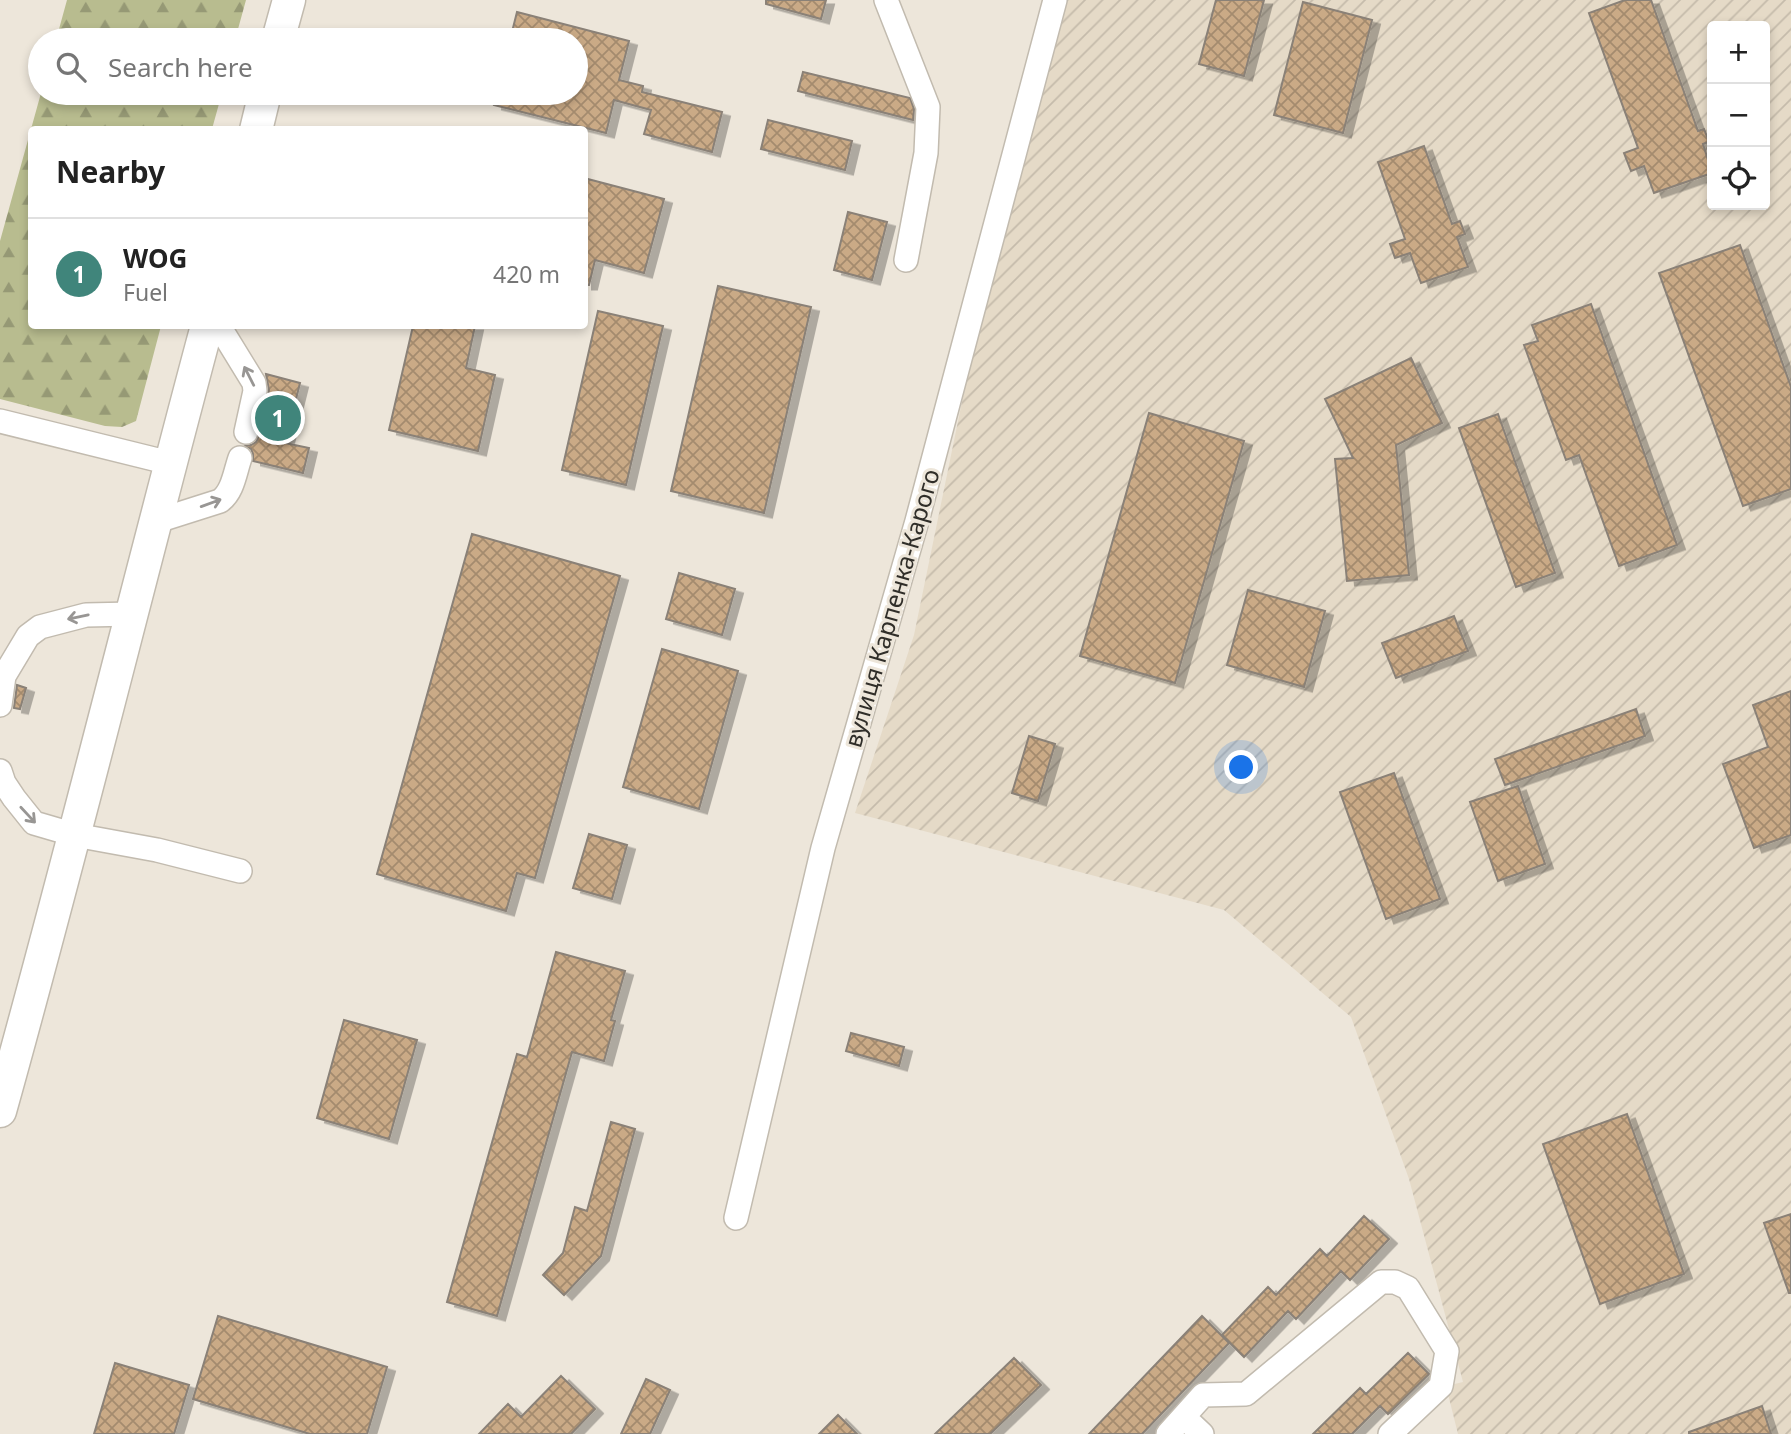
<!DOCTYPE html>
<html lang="en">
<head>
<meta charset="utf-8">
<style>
  body { margin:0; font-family:"Noto Sans",sans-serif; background:#f2f2f2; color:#222 }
  .controls { position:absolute; right:21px; top:21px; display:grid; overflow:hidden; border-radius:7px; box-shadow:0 4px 10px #0003 }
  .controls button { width:63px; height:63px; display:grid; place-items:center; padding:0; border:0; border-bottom:2px solid #e0e0e0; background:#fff; color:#222; font:35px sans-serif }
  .you { position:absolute; left:1242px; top:768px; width:24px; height:24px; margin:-18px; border:5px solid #fff; border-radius:50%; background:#1a73e8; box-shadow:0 0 0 10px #1a73e833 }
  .badge { display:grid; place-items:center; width:46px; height:46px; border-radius:50%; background:#40857b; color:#fff; font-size:23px; font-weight:700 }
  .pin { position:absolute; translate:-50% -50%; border:4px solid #fff; box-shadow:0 2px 7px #0006 }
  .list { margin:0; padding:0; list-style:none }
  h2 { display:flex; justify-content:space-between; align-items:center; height:91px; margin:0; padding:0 28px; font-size:30px }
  h2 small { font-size:23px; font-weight:400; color:#767676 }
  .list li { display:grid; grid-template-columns:46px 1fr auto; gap:21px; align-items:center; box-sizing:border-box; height:112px; padding:0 28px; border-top:2px solid #e0e0e0 }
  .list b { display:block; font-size:26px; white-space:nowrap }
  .list p { margin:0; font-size:23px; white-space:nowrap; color:#767676 }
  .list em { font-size:23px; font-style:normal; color:#767676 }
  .icon { flex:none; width:38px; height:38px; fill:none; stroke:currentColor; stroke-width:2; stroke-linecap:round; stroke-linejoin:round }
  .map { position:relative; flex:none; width:1791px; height:1434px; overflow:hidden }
  .search { position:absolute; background:#fff; box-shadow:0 4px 10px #0003; left:28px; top:28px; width:560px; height:77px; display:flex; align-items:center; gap:18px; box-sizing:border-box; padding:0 24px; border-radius:38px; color:#767676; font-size:26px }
  .panel { position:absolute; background:#fff; box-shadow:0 4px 10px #0003; left:28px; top:126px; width:560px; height:203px; border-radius:7px }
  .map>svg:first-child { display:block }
</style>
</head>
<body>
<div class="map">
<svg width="1791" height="1434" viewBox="0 0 1791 1434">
  <defs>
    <pattern id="industrial-furrows" width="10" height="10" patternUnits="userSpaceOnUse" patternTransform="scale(1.75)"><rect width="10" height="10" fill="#e5dac7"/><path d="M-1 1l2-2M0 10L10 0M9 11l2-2" fill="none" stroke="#c5bbab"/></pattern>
    <pattern id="forest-firs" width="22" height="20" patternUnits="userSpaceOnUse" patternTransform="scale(1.75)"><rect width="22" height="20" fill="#b8bc8f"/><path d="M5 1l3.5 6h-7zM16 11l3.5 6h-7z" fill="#969975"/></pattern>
    <pattern id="building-cross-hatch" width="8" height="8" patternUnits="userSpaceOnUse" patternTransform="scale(1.75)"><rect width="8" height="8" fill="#caaa86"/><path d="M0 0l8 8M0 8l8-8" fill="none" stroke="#a48b6e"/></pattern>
    <filter id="shadow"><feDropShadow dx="8" dy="4.5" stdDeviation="0" flood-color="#0004"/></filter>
  </defs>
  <rect width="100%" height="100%" fill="#ede6da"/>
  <path fill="url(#industrial-furrows)" fill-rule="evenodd" d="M1051 0H1791V1434H1458L1446 1386 1463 1382 1409 1179 1351 1017 1224 910 855 813 914 635 1025 96ZM1712 26H1765V205H1712Z"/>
  <path fill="url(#forest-firs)" d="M67 0H246L235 40H56Z
    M41 93H222L212 129 32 130V326H161L136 421 122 427 105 426 0 399V241Z"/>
  <path fill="url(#building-cross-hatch)" stroke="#8a8177" stroke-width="2" filter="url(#shadow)" d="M766 0H826L821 19 766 4Z
    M1216 0H1264L1244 76 1199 64Z
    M1625 0H1651L1698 131 1704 129 1709 142 1703 144 1712 173 1654 193 1644 166 1631 171 1624 153 1638 148 1589 13Z
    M1303 2 1372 20 1343 133 1274 115Z
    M517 12 629 41 619 80 643 86 642 92 722 112 712 152 644 134 651 110 614 100 606 133 494 105 497 93H576V40H510Z
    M803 72 910 98 914 109 913 120 798 91Z
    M768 120 852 141 845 170 761 149Z
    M1424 146 1452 224 1460 221 1465 234 1457 237 1468 267 1421 283 1410 253 1395 258 1390 244 1405 239 1378 162Z
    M584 178 664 199 644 273 595 260 589 285H584Z
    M848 212 887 222 872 280 834 270Z
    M1740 245 1791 387V489L1743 506 1659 273Z
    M718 286 811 307 764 513 671 491Z
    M1591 304 1677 545 1619 566 1579 455 1566 460 1524 345 1538 341 1532 325Z
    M598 311 663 326 626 485 562 470Z
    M413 326H475L466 368 495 375 478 451 389 430Z
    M1411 358 1442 423 1396 445 1409 575 1347 581 1335 459 1353 458 1325 399Z
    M266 374 300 383 285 443 309 448 303 473 253 461V454L251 449 246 446 251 445 256 442 259 436H261L268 407 266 406 269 390Z
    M1149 413 1244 441 1175 683 1080 656Z
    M1498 414 1555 573 1516 587 1459 428Z
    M472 534 620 576 535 878 517 873 506 911 377 874Z
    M679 573 735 589 722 635 666 619Z
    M1248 590 1325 611 1304 687 1227 665Z
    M1454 616 1468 651 1396 678 1382 643Z
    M662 649 738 671 699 809 623 787Z
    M17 685 26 688 20 709 14 708Z
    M1791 691V835L1754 848 1723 764 1768 747 1753 705Z
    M1636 709 1645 736 1505 785 1495 759Z
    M1029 736 1055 744 1038 801 1012 793Z
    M1394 773 1440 899 1386 919 1340 792Z
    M1518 786 1545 864 1498 881 1470 802Z
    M589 834 627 845 612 899 573 888Z
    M556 952 625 971 611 1020 615 1021 604 1061 572 1052 497 1316 447 1302 517 1054 527 1057Z
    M344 1020 417 1040 389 1139 317 1118Z
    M851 1033 904 1047 899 1066 846 1051Z
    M1627 1114 1684 1274 1600 1304 1543 1144Z
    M611 1122 635 1129 601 1256 564 1295 543 1275 563 1253 575 1207 587 1211Z
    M1791 1214V1293H1789L1764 1223Z
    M1364 1216 1389 1239 1350 1280 1341 1271 1296 1319 1288 1311 1244 1357 1222 1335 1268 1287 1276 1295 1320 1249 1327 1256Z
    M218 1316 387 1367 367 1434H310L193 1399Z
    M1202 1316 1229 1343 1142 1434H1089Z
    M1408 1353 1429 1374 1388 1414 1380 1406 1352 1434H1313L1360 1388 1366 1394Z
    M1014 1358 1041 1385 990 1434H935Z
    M115 1363 189 1385 174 1434H94Z
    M561 1376 595 1409 571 1434H479L508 1404 521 1417Z
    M646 1379 670 1390 650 1434H621Z
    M1762 1406 1771 1434H1689V1432Z
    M838 1415 857 1434H819Z"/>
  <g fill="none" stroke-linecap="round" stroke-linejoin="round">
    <g stroke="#c2bbaf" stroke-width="26">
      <path id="minor" d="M886 0 928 107 926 153 906 260
        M219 326 254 383 255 391 246 432
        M0 421 170 463
        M157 521 220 501C233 492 235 472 240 458
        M0 705 4 676 28 636 40 627 86 615 132 614
        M0 771 4 783 14 798 34 823 75 835 157 850 240 871
        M736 1218 823 848 917 521 1055 0
        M1184 1417 1202 1434
        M1168 1434 1203 1395 1246 1394 1381 1282H1395L1408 1288 1447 1351 1441 1386 1390 1434"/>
    </g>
    <g stroke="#c2bbaf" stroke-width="35">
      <path id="highway" d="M278 40 289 0
        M256 130 265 93
        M0 1111C73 850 137 587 207 326"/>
    </g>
    <use href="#minor" stroke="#fff" stroke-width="23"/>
    <use href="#highway" stroke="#fff" stroke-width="32"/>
  </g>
  <defs><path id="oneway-shaft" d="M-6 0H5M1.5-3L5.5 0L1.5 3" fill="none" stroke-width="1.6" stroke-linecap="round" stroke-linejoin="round" transform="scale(1.75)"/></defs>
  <g stroke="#989694">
    <use href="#oneway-shaft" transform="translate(249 376) rotate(-117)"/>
    <use href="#oneway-shaft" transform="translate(211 503) rotate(-20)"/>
    <use href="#oneway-shaft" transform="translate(78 617) rotate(168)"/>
    <use href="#oneway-shaft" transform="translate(28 815) rotate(47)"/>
  </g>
  <g text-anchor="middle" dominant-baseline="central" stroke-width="6" stroke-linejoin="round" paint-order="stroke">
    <g font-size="24" fill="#302e29" stroke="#ede6da">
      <text transform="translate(891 608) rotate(-74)">вулиця Карпенка-Карого</text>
    </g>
  </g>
</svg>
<div class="controls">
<button>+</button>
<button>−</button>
<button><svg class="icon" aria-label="locate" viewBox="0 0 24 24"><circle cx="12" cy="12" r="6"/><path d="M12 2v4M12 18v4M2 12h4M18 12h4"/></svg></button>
</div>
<div class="you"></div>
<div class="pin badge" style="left:278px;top:418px">1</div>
<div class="search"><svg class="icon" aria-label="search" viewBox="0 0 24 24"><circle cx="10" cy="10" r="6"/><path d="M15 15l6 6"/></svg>Search here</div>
<section class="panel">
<h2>Nearby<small></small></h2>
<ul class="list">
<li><span class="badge">1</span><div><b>WOG</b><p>Fuel</p></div><em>420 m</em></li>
</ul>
</section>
</div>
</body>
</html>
